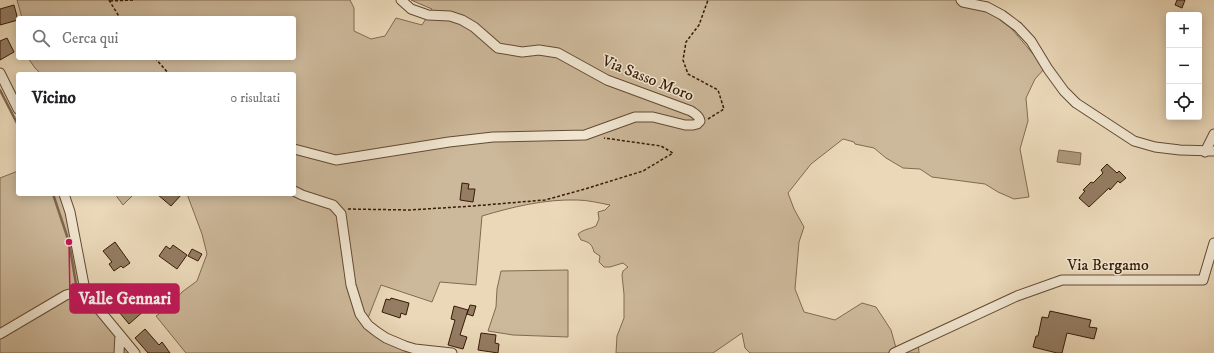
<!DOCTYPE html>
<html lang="it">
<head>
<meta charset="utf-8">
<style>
  body { margin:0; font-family:"IM FELL DW Pica",serif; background:#f6f6f6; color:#202124 }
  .controls { position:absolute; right:12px; top:12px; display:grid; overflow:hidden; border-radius:4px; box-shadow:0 2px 10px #0003 }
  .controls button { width:36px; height:36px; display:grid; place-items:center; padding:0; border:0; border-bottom:1px solid #e0e0e0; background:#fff; color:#202124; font:20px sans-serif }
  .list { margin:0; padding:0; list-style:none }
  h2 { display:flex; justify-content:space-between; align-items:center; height:52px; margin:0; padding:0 16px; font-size:17px }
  h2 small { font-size:13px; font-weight:400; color:#757577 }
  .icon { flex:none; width:22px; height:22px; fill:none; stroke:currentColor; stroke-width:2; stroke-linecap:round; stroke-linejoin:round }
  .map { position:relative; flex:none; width:1214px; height:353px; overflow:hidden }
  .search { position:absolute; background:#fff; box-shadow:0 2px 10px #0003; left:16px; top:16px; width:280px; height:44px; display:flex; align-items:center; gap:10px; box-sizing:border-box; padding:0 14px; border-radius:4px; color:#757577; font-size:15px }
  .panel { position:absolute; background:#fff; box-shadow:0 2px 10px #0003; left:16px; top:72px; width:280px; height:124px; border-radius:4px }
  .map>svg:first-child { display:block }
</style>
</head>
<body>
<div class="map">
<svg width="1214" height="353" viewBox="0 0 1214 353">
  <rect width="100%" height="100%" fill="#ead8b8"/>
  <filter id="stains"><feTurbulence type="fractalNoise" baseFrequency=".005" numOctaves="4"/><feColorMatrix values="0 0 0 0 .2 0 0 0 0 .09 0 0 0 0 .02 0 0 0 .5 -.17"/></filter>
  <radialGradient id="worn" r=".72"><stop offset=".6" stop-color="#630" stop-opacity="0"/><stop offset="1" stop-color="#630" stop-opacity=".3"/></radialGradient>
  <path fill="#ccb89a" stroke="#826a50" d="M17 0H350L354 8V31L371 39 385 36 396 18 422 25 432 9 411 0H960L1011 21V28L1045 68 1035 79 1026 98 1028 121 1020 149 1029 197 1014 199 998 192 985 184 932 177 920 169 903 168 886 158 874 148 855 144 854 142 843 139 811 164 788 193 794 209 804 227 799 242 795 289 804 312 835 320 862 303 876 307 891 330 896 348 918 341 919 353H750L745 348 742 333 713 353H616L617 336 624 318V294L622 275 623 271 628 267 623 263 610 267H604L599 262 600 256 594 252C592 244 589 242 581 240L578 234C584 229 590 229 596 226L599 219 598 212 605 210 610 205C599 203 588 200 577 200 545 199 512 207 482 216L476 285 440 282 432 302 381 285 368 318 378 330 415 353H186L156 316 170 306 182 292 197 281 207 254 202 234 187 194H294V74H41L35 68 28 58H294V18H22Z
    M18 171V194H60L63 200 90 302 129 353H0V178Z
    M115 194H134L123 205Z
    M568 270V337L513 335 488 331 496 307 497 289 501 271Z"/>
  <path fill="#ad987c" stroke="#7e664d" d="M1059 150 1081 153 1080 165 1057 162Z"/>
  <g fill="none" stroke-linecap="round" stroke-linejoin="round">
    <path stroke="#7e664d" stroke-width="2.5" d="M0 90 18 125
      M53 194 69 242 76 284"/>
  </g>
  <path fill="#947d63" stroke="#371b07" d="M1177 0H1185L1182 8 1175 5Z
    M14 5 18 20 0 25V9Z
    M7 38 14 52 0 60V41Z
    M1107 164 1117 173 1119 171 1126 178 1120 183 1118 181 1110 190 1109 188 1089 207 1079 198 1085 191 1083 190 1091 182 1093 183 1103 173 1101 170Z
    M462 183 469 184 468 189H475L473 202 460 200Z
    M157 194H182L171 206Z
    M115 242 130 263 123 268 121 266 114 271 109 264 112 262 103 251Z
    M173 245 187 255 177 269 159 256 166 246 170 249Z
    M192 249 202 254 198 261 188 256Z
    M122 284 145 310 129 324 104 294 112 286 115 290Z
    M391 298 409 303 406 315 401 313 400 318 382 312 386 299 390 300Z
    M470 305 476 306 473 316 467 314Z
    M454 306 468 310 460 335 467 337 463 349 448 345 455 320 451 319Z
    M1050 311 1091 320 1089 327 1097 328 1094 339 1067 333 1062 353H1057L1033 347 1036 336H1038L1042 317 1048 318Z
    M145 329 159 345 162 342 170 353H148L135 338Z
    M481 333 496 335 495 343 499 344 498 353 478 350Z"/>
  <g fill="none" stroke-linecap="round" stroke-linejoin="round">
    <g stroke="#644a33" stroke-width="11">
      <path id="minor" d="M961 0 963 2 987 7 1002 15 1018 27 1031 41 1048 69 1064 91 1076 103 1134 141 1155 147 1180 150 1214 151
        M0 73 18 109
        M294 149 336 160 449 142 493 137 585 135 635 117H653L685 125H693L697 124 700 121C699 115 695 114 691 111L607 80 558 53 539 50 522 52 498 48 474 27 462 20 450 16 428 15 411 9 401 0
        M1205 152 1214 134
        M294 191 302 195 333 205 341 214 351 285 360 314 368 325 377 332 386 338 405 346 415 349 418 353
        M64 194 70 212 85 290 92 301 135 353
        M0 334 66 295 85 290
        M415 349 452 353
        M119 353 120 335
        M894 353 1017 296 1062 280H1203L1214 243"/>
    </g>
    <path stroke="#371b07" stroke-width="1.5" stroke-dasharray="3 2" stroke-linecap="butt" d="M109 0 120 18
      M110 1 133 0
      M155 58 169 74
      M708 119 724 109 718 90 688 74 683 60 686 42 699 25 708 0
      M348 209 409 210 473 206 545 200 585 189 643 171 673 153 661 146 604 138
      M77 301 84 306"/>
    <use href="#minor" stroke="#f1e6d1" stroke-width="9"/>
  </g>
  <g text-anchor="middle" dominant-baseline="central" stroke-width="3" stroke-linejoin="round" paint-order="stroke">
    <g font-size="16" fill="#371b07" stroke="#f1e6d1">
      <text transform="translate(648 78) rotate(22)">Via Sasso Moro</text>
      <text x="1108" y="265">Via Bergamo</text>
    </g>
  </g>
  <path fill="none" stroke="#c2185b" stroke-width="1.5" d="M69 242L70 298"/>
  <circle fill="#c2185b" stroke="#f1e6d1" stroke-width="1.5" cx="69" cy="242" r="4"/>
  <rect fill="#c2185b" stroke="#c2185b" stroke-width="1.5" x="70" y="284" width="109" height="29" rx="4"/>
  <g font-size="17" text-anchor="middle" font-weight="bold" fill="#fff">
    <text x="125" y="304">Valle Gennari</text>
  </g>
  <rect width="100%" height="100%" filter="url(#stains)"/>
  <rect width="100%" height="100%" fill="url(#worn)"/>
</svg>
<div class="controls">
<button>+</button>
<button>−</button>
<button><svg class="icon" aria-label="locate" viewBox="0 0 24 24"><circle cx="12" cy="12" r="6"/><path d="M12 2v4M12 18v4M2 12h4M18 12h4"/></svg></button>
</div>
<div class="search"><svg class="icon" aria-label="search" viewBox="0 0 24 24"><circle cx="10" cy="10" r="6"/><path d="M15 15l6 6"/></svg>Cerca qui</div>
<section class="panel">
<h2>Vicino<small>0 risultati</small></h2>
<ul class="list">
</ul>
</section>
</div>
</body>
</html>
